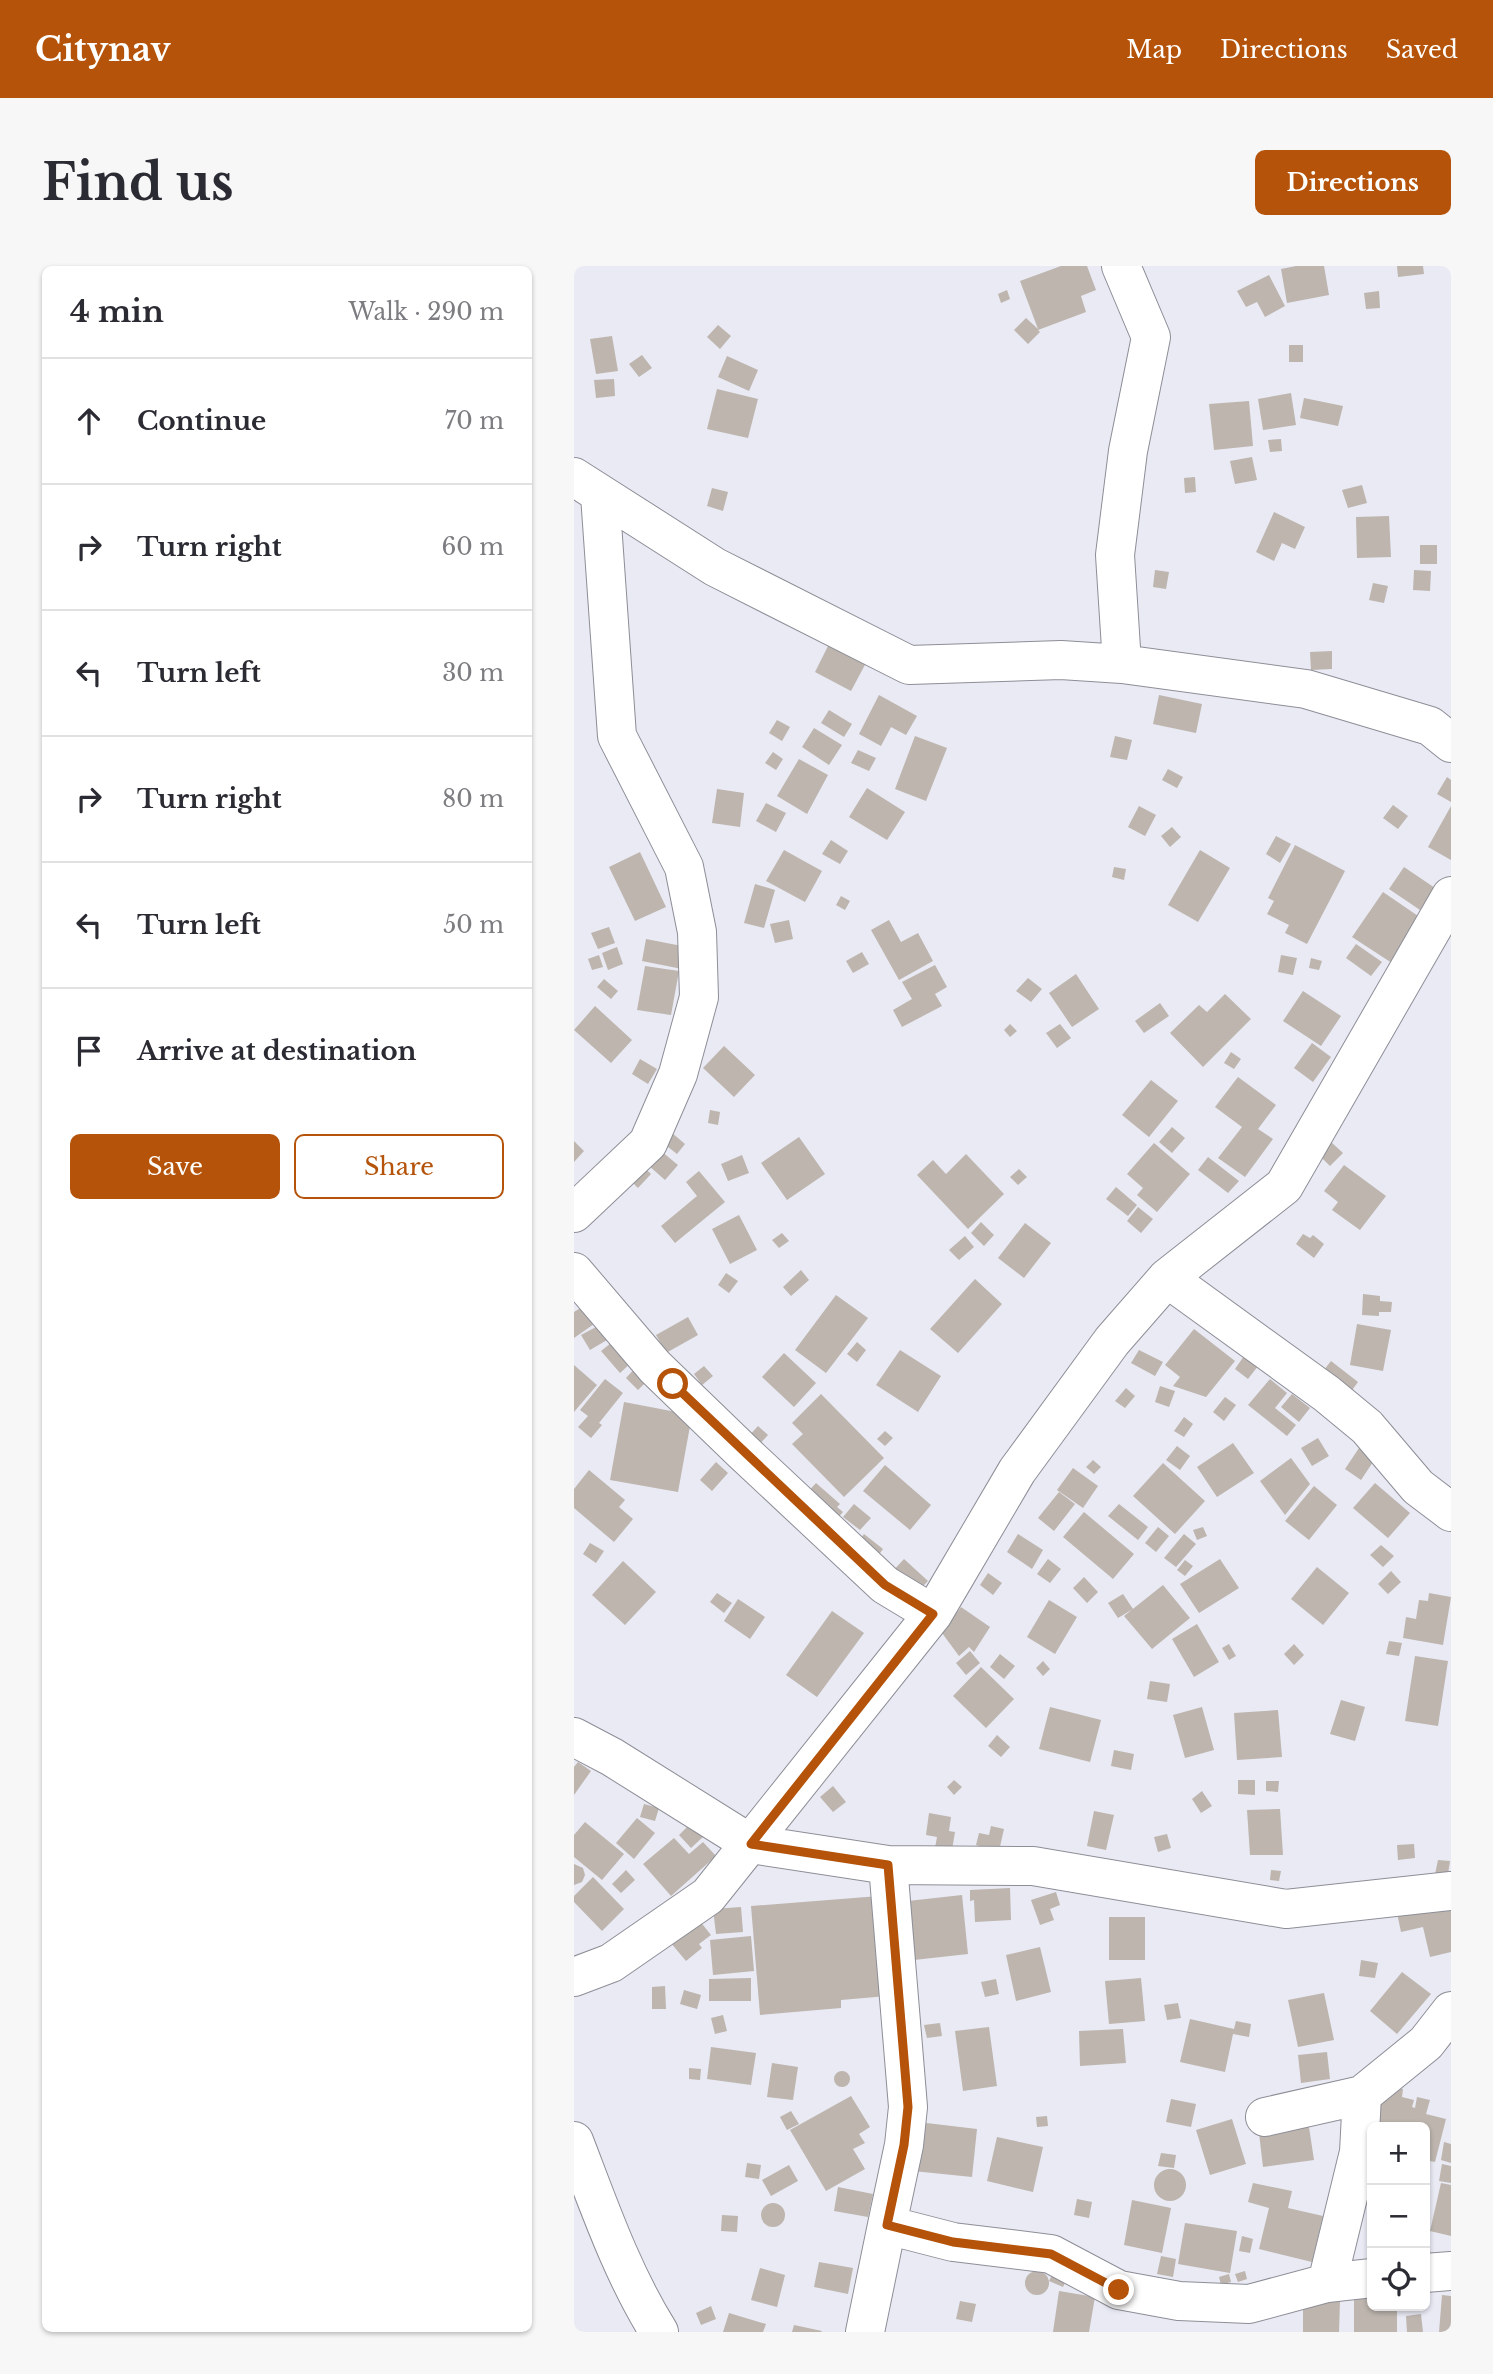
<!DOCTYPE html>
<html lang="en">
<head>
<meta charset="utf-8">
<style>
  body { margin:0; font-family:"Libre Baskerville",serif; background:#f7f7f7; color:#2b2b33 }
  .controls { position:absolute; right:21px; bottom:21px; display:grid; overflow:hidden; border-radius:10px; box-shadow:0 2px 5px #0004 }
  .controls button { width:63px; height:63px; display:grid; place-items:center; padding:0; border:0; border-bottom:2px solid #e1e1e2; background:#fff; color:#2b2b33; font:35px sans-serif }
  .stop { position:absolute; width:21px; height:21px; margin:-16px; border:5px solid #b45309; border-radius:50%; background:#fff }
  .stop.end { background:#b45309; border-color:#fff; box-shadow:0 2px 7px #0008 }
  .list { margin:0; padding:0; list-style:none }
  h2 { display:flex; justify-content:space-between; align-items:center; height:91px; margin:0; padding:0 28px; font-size:30px }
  h2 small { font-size:23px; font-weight:400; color:#7c7c81 }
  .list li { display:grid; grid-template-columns:46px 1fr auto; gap:21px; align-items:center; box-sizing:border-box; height:126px; padding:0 28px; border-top:2px solid #e1e1e2 }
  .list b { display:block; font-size:26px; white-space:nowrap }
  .list em { font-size:23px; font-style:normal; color:#7c7c81 }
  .actions { display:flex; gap:14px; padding:21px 28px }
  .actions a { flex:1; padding:16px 0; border:2px solid #b45309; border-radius:10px; text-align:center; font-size:24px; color:#b45309 }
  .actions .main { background:#b45309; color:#fff }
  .icon { flex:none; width:38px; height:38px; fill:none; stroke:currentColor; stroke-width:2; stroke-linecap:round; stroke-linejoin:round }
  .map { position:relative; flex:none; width:877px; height:2066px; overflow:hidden; border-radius:10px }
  header { display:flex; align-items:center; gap:42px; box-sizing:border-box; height:98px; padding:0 35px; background:#b45309; color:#fff }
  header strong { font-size:33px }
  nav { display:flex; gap:38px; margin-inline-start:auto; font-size:24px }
  .intro { display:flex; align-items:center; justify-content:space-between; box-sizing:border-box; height:168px; padding:0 42px }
  h1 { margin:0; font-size:49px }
  .button { padding:18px 32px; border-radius:10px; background:#b45309; color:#fff; font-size:24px; font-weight:700 }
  main { display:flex; gap:42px; padding:0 42px }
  aside { flex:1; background:#fff; border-radius:10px; box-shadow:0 2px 5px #0004 }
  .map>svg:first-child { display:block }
</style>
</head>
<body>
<header>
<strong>Citynav</strong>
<nav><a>Map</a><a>Directions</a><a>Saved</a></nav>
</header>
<div class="intro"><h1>Find us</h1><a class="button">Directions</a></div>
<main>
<aside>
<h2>4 min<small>Walk · 290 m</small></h2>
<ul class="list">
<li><svg class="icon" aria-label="ahead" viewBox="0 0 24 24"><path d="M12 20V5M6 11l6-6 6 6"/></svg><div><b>Continue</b></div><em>70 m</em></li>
<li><svg class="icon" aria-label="right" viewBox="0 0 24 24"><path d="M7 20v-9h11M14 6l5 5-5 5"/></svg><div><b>Turn right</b></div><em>60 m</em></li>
<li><svg class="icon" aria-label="left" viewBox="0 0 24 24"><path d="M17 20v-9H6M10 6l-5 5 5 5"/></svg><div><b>Turn left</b></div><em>30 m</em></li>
<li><svg class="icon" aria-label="right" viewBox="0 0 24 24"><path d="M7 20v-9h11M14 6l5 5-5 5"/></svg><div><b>Turn right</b></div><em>80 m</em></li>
<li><svg class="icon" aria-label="left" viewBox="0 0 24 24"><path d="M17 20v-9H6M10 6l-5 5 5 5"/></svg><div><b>Turn left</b></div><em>50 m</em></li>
<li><svg class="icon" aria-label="arrive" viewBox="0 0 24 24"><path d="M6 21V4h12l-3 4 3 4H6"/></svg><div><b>Arrive at destination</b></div></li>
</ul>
<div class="actions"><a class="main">Save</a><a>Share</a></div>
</aside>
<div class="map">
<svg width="877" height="2066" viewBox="0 0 877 2066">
  <rect width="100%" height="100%" fill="#e9eaf4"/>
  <path fill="#bdb5ae" d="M487 0H513L522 24 507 30 512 46 464 64 466 66 454 78 440 64 452 52 464 63 446 15Z
    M722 0H750L755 29 713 37 707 3Z
    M823 0H849L850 8 824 11Z
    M695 9 711 40 691 51 683 36 672 41 663 25Z
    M433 24 436 33 427 37 424 28Z
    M805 25 806 42 792 43 790 27Z
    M144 59 157 70 146 83 133 71Z
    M38 70 44 105 22 108 16 73Z
    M715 79H729V96H715Z
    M68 89 78 102 65 111 55 98Z
    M153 90 184 104 175 125 144 111Z
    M40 113 41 130 22 132 20 114Z
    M143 123 184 133 174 172 133 163Z
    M717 127 722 159 689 164 684 133Z
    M730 132 769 140 764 160 726 152Z
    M675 135 679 180 640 184 635 138Z
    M707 173 708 185 696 186 694 174Z
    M678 191 683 214 661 218 656 195Z
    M621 211 622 226 611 227 610 212Z
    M788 219 793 237 774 242 768 224Z
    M138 222 154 226 149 245 133 240Z
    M700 246 731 261 721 283 708 277 700 295 682 286Z
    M815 250 817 291 783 292 782 251Z
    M846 279H863V298H846Z
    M581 304 595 306 592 323 579 321Z
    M840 304 857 305 856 325 839 324Z
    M799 317 814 320 810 337 795 334Z
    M256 376 293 395 277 425 241 406Z
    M758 385V403L737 404 736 386Z
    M305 429 343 450 332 469 317 461 307 480 285 468Z
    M585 429 628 438 622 467 579 458Z
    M255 444 278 458 270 471 247 457Z
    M203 454 216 461 208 475 195 467Z
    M240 462 268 479 255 499 228 481Z
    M341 470 373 482 352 535 321 523Z
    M541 470 558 474 553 494 536 491Z
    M284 484 302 492 295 505 277 497Z
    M199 486 209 493 202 504 191 497Z
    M225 493 254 509 233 548 203 530Z
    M594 503 609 511 603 522 588 514Z
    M873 511 877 514V536L863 528Z
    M293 522 331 546 313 574 275 551Z
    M143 523 170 527 166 561 138 557Z
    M192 537 212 547 202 566 182 555Z
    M819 539 834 550 824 563 809 552Z
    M565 540 582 549 571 570 554 561Z
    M877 540V594L854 581Z
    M598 561 607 571 596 581 587 570Z
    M702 570 717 578 706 597 692 588Z
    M257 574 274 585 266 598 248 588Z
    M721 579 771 605 733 678 711 667 715 659 693 648 700 635 694 632Z
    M210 584 248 605 231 636 192 615Z
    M626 584 656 602 624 656 594 639Z
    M66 586 92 641 61 655 35 601Z
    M540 601 552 603 550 614 538 611Z
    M830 601 861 622 846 644 815 623Z
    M181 618 201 624 190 662 170 657Z
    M809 626 847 652 821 699 778 671Z
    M267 630 276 635 271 644 262 639Z
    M215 654 219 673 201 677 196 658Z
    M315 654 327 676 344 667 359 695 325 714 297 664Z
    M35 661 41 677 24 683 17 667Z
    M72 673 113 681 108 703 68 695Z
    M782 678 808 696 797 710 772 692Z
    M43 681 49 698 34 704 28 687Z
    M288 686 295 698 279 707 272 695Z
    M25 689 29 701 18 704 14 693Z
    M707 689 723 692 719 709 704 706Z
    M737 692 748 695 745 704 735 702Z
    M361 699 373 721 361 728 368 740 328 761 319 744 338 733 328 716Z
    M71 700 105 705 97 749 63 744Z
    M502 708 525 743 498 761 475 727Z
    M454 712 468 723 457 736 442 725Z
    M30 713 44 725 37 733 23 721Z
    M729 725 767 750 747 780 709 755Z
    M651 728 677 753 629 801 596 767 625 739 633 746Z
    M586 737 595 750 570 767 561 755Z
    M21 740 58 774 37 797 0 764Z
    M436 758 443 765 436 771 430 764Z
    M486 758 497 772 483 782 472 767Z
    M738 777 757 791 739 816 720 802Z
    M150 780 181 809 160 831 129 802Z
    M657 786 667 793 660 803 650 797Z
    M66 793 83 803 74 818 58 808Z
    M664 811 702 839 684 863 699 873 671 911 644 892 668 861 641 841Z
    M577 814 604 835 575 871 548 849Z
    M136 844 146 846 144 859 134 857Z
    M598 861 611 872 598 887 585 876Z
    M98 867 111 878 103 888 89 877Z
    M225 871 251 908 213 934 187 897Z
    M0 875 10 885 0 896Z
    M757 876 769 887 756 900 745 889Z
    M580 877 616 908 583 946 563 929 569 922 553 908Z
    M87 885 104 899 91 914 74 899Z
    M392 888 430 928 394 963 343 909 359 894 372 908Z
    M168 889 175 907 154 915 147 898Z
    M634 891 665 915 654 927 624 904Z
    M66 897 77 908 64 922 53 911Z
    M770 899 812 930 786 964 758 944 764 936 750 925Z
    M445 903 453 911 444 919 436 911Z
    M125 905 151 936 101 977 87 960 123 930 112 916Z
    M542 921 563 939 554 950 532 933Z
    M564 941 579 953 567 967 553 955Z
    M165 949 183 984 156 998 138 963Z
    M407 956 420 969 410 980 397 967Z
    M451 957 477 977 450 1012 424 992Z
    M208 967 215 975 205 982 198 974Z
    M729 968 736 972 739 969 750 978 740 992 722 978Z
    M391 970 400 981 385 994 375 984Z
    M227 1004 235 1014 217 1030 209 1021Z
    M152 1007 164 1015 155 1027 144 1019Z
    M401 1013 428 1038 384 1087 356 1063Z
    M789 1028 806 1030V1035L818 1036 817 1046H805V1050L788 1049Z
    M262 1029 294 1052 252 1107 221 1084Z
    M8 1041 20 1058 0 1072V1046Z
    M114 1051 124 1069 92 1087 82 1069Z
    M783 1058 817 1064 809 1105 776 1099Z
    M24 1060 33 1074 16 1084 7 1069Z
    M620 1063 661 1095 632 1131 599 1120 606 1111 591 1099Z
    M42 1073 58 1096 46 1107 27 1085Z
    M283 1076 292 1084 283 1096 273 1088Z
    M326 1084 367 1110 344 1146 302 1119Z
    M565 1084 589 1096 581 1110 557 1097Z
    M210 1087 242 1117 220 1141 188 1111Z
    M670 1090 684 1100 674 1113 661 1103Z
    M757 1095 784 1116 773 1131 746 1109Z
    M0 1099 23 1119 0 1146Z
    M63 1100 75 1113 64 1124 52 1112Z
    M130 1100 139 1110 128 1119 120 1108Z
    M31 1113 49 1127 25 1157 28 1159 17 1172 4 1161 14 1150 6 1144Z
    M696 1113 713 1127 701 1142 722 1159 713 1170 674 1139Z
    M586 1120 601 1125 595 1141 581 1136Z
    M552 1122 561 1130 551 1142 541 1135Z
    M247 1128 310 1192 270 1231 218 1178 229 1168 218 1157Z
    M718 1128 736 1142 725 1156 707 1141Z
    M651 1131 662 1139 650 1155 639 1146Z
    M50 1136 118 1149 104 1226 36 1214Z
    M610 1151 619 1158 610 1171 600 1165Z
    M184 1160 194 1169 183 1181 173 1172Z
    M311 1165 319 1172 311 1180 303 1173Z
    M744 1172 755 1190 738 1200 727 1182Z
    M659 1177 680 1207 643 1231 623 1201Z
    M787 1179 803 1190 787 1214 771 1203Z
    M603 1180 616 1190 606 1204 592 1194Z
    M717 1192 736 1218 711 1249 686 1215Z
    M519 1194 527 1201 520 1208 512 1201Z
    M142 1196 154 1207 138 1225 126 1214Z
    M589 1197 631 1235 601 1268 559 1230Z
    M311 1199 357 1239 336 1264 289 1225Z
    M499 1202 524 1220 509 1242 483 1224Z
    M15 1204 51 1234 45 1241 59 1253 40 1276 0 1242V1223Z
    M242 1217 266 1238 263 1241 269 1246 260 1256 231 1229Z
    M801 1217 836 1247 814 1272 779 1242Z
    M740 1220 763 1239 735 1274 711 1255Z
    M485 1226 501 1238 480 1265 464 1252Z
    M280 1238 297 1252 286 1264 269 1251Z
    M545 1238 574 1261 564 1274 534 1250Z
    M510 1246 560 1288 539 1313 489 1271Z
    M584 1261 595 1270 582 1286 571 1277Z
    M629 1261 633 1270 623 1274 619 1264Z
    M290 1268 309 1283 298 1298 279 1283Z
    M444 1268 469 1284 458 1303 433 1286Z
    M610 1268 622 1278 602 1301 590 1292Z
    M16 1277 30 1285 22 1297 9 1288Z
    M807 1279 820 1290 809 1301 796 1289Z
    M330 1293 354 1315 340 1329 317 1307Z
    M474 1293 487 1303 476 1317 463 1308Z
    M646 1293 665 1322 625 1347 606 1318Z
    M611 1294 619 1300 611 1310 603 1304Z
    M49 1295 82 1326 51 1359 18 1329Z
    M743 1301 775 1327 749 1359 717 1333Z
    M817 1305 827 1316 814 1328 804 1318Z
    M414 1307 428 1317 419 1329 406 1319Z
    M510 1311 524 1326 513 1337 499 1322Z
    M589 1319 616 1352 578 1383 550 1350Z
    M143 1327 158 1337 150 1347 136 1336Z
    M855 1327 877 1331 869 1379 829 1372 832 1351 842 1353 845 1334 854 1335Z
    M549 1328 559 1343 544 1352 534 1337Z
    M164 1333 191 1351 176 1373 150 1355Z
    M475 1334 503 1351 481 1388 453 1371Z
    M387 1341 416 1361 400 1386 395 1381 385 1390 368 1367Z
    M258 1345 290 1367 243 1431 212 1409Z
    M623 1358 645 1396 620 1411 598 1373Z
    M815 1375 828 1377 825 1390 812 1388Z
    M655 1378 662 1390 655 1394 648 1382Z
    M720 1378 730 1389 720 1399 710 1388Z
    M396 1385 406 1397 392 1409 382 1397Z
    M426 1388 441 1400 430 1413 416 1401Z
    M841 1390 874 1395 864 1460 831 1455Z
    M469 1395 476 1403 469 1410 462 1402Z
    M407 1401 440 1433 412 1462 379 1430Z
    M576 1415 596 1418 593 1436 573 1433Z
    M767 1434 791 1441 781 1475 756 1468Z
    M476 1441 527 1454 516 1496 465 1483Z
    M628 1441 640 1484 611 1492 599 1449Z
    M704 1444 708 1491 663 1494 660 1447Z
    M423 1469 436 1481 427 1491 414 1480Z
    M540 1484 560 1488 557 1504 537 1500Z
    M4 1496 17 1505 0 1529V1501Z
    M380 1514 388 1521 380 1529 373 1521Z
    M664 1514H681V1529L664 1528Z
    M692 1515H705L704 1526 692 1525Z
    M259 1520 272 1536 259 1546 246 1531Z
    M628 1525 638 1540 627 1547 618 1533Z
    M70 1538 85 1542 81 1555 66 1551Z
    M706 1543 709 1589H676L673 1544Z
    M520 1545 540 1549 532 1584 513 1580Z
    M355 1547 377 1551 375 1565 381 1566 378 1584 361 1582 363 1571 352 1569Z
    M63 1552 81 1567 60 1593 42 1577Z
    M11 1556 50 1588 28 1614 0 1591V1569Z
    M116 1558 129 1571 117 1582 105 1569Z
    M417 1560 430 1563 425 1585 402 1579 405 1567 415 1569Z
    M593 1568 597 1582 584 1586 580 1571Z
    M100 1572 115 1588 129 1576 142 1590 97 1630 69 1598Z
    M840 1578 841 1592 824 1594 823 1579Z
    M864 1594 876 1595 873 1615 860 1613Z
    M0 1598 9 1602 11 1609 8 1616 0 1619Z
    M52 1604 61 1614 47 1627 38 1618Z
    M697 1604 707 1605 705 1615 696 1614Z
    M19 1611 50 1643 28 1665 0 1636V1630Z
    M436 1622 437 1654 401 1656 400 1634 396 1635V1624Z
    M482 1626 486 1639 476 1643 480 1654 466 1659 457 1634Z
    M388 1629 394 1688 331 1695 325 1636Z
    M305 1630 313 1730 267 1734V1742L186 1749 177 1640Z
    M877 1635V1686L856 1691 849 1661 827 1666 823 1647Z
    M167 1641 169 1666 142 1668 139 1643Z
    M535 1651H571V1694H535Z
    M125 1654 137 1669 125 1678 128 1682 112 1695 96 1676Z
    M177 1670 180 1705 139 1709 136 1674Z
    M466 1681 477 1726 442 1735 432 1689Z
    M787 1694 804 1697 801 1712 785 1710Z
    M828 1706 857 1728 823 1768 796 1745Z
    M177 1712V1735H135V1713Z
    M567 1712 571 1755 535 1758 531 1715Z
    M422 1713 425 1728 411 1731 407 1716Z
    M91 1720 92 1743H78V1721Z
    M110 1724 127 1729 123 1743 106 1738Z
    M750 1727 760 1774 724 1781 714 1734Z
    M604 1737 607 1752 593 1754 590 1739Z
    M149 1749 153 1765 141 1768 137 1752Z
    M616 1753 660 1763 662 1755 677 1758 675 1771 659 1768 651 1806 606 1796Z
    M366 1757 368 1770 353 1772 350 1759Z
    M415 1761 423 1820 389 1825 381 1765Z
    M549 1763 552 1797 506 1800 505 1765Z
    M137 1781 182 1787 177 1819 133 1813Z
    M753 1786 756 1813 727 1817 724 1789Z
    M198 1797 224 1801 219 1834 193 1831Z
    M115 1802 127 1803 126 1814 115 1813Z
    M260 1813a8 8 0 1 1 16 0a8 8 0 1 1-16 0Z
    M821 1821 829 1823 828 1831 840 1834 838 1841 841 1842 843 1831 856 1834 852 1848 872 1853 861 1896 851 1894V1861H814L795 1857 813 1823Z
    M277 1830 296 1861 285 1868 291 1877 279 1883 291 1903 252 1925 216 1864Z
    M597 1833 622 1838 617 1861 592 1856Z
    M217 1845 225 1858 213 1864 206 1851Z
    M473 1850 474 1860 463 1861 462 1851Z
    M658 1853 672 1898 636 1909 622 1864Z
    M344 1856 403 1863 398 1911 339 1905Z
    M735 1861 740 1894 689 1901 685 1867Z
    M423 1871 469 1881 459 1926 413 1915Z
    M870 1876 877 1878V1897L867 1894Z
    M587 1887 602 1889 600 1902 584 1900Z
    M173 1897 187 1899 185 1913 171 1911Z
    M868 1898 877 1900V1917L865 1915Z
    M215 1899 224 1915 197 1930 188 1914Z
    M580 1919a16 16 0 1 1 32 0a16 16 0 1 1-32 0Z
    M679 1917 718 1925 714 1942 749 1950 738 1996 685 1983 695 1942 674 1936Z
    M867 1917 877 1919V1970L856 1965Z
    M264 1921 299 1928 294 1951 260 1945Z
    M503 1933 518 1936 515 1952 500 1949Z
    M558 1934 597 1942 588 1987 550 1979Z
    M187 1949a12 12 0 1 1 24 0a12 12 0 1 1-24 0Z
    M148 1949 164 1950 163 1966 147 1965Z
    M611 1957 663 1965 656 2007 604 1998Z
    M668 1970 679 1973 676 1987 665 1985Z
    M587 1990 602 1993 599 2011 583 2008Z
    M245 1996 279 2002 274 2028 240 2021Z
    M483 1999 496 2006 489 2021 475 2015Z
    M186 2002 211 2009 203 2041 177 2034Z
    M451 2017a12 12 0 1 1 24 0a12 12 0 1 1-24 0Z
    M671 2005 673 2013 664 2016 661 2008Z
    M655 2008 657 2016 647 2019 645 2011Z
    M485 2025 521 2031 515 2066H479Z
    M780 2025H798V2040H823V2066H780Z
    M868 2029 877 2030V2066H865Z
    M729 2034 766 2035 765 2066H729Z
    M386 2035 402 2038 398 2056 382 2053Z
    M137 2040 142 2053 127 2059 122 2047Z
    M155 2047 192 2058 189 2066H149Z
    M847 2048 849 2066H833L832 2050Z
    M220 2059 248 2065 247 2066H218Z"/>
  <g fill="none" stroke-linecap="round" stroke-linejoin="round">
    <g stroke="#8d8e97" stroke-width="40">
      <path id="minor" d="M547 0 577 71 554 185 541 289 548 398
        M0 211 141 301 335 399 487 394 548 398 732 423 856 460 877 477
        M0 947 74 877 104 808 125 731 123 666 110 601 43 470 26 229
        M0 1006 81 1101 169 1186 311 1319 359 1348
        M593 1012 710 920 877 630
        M0 1471 38 1491 177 1578 314 1599 459 1600 712 1643 877 1625
        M314 1599 334 1841 330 1879 313 1959 379 1976 477 1988 545 2024 605 2035 675 2038 753 2017 798 2012
        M0 1711 37 1697 134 1630 359 1348 443 1205 538 1075 593 1012 753 1128 793 1161 844 1221 877 1246
        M691 1851 788 1829 852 1777 877 1745
        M0 1875C25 1940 48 2007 85 2066
        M851 2007 877 2005
        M753 2017 785 1886 788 1829
        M291 2066 313 1959"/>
    </g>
    <use href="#minor" stroke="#fff" stroke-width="38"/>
  </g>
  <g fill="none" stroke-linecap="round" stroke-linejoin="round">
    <path stroke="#b45309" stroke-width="9" d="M99 1118 311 1319 359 1348 177 1578 314 1599 334 1841 330 1879 313 1959 379 1976 477 1988 545 2024"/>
  </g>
</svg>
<div class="controls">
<button>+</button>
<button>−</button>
<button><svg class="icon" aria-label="locate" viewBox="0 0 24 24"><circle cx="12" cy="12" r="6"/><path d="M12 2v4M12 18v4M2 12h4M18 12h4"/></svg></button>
</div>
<div class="stop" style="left:99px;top:1118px"></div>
<div class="stop end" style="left:545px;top:2024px"></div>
</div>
</main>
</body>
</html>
